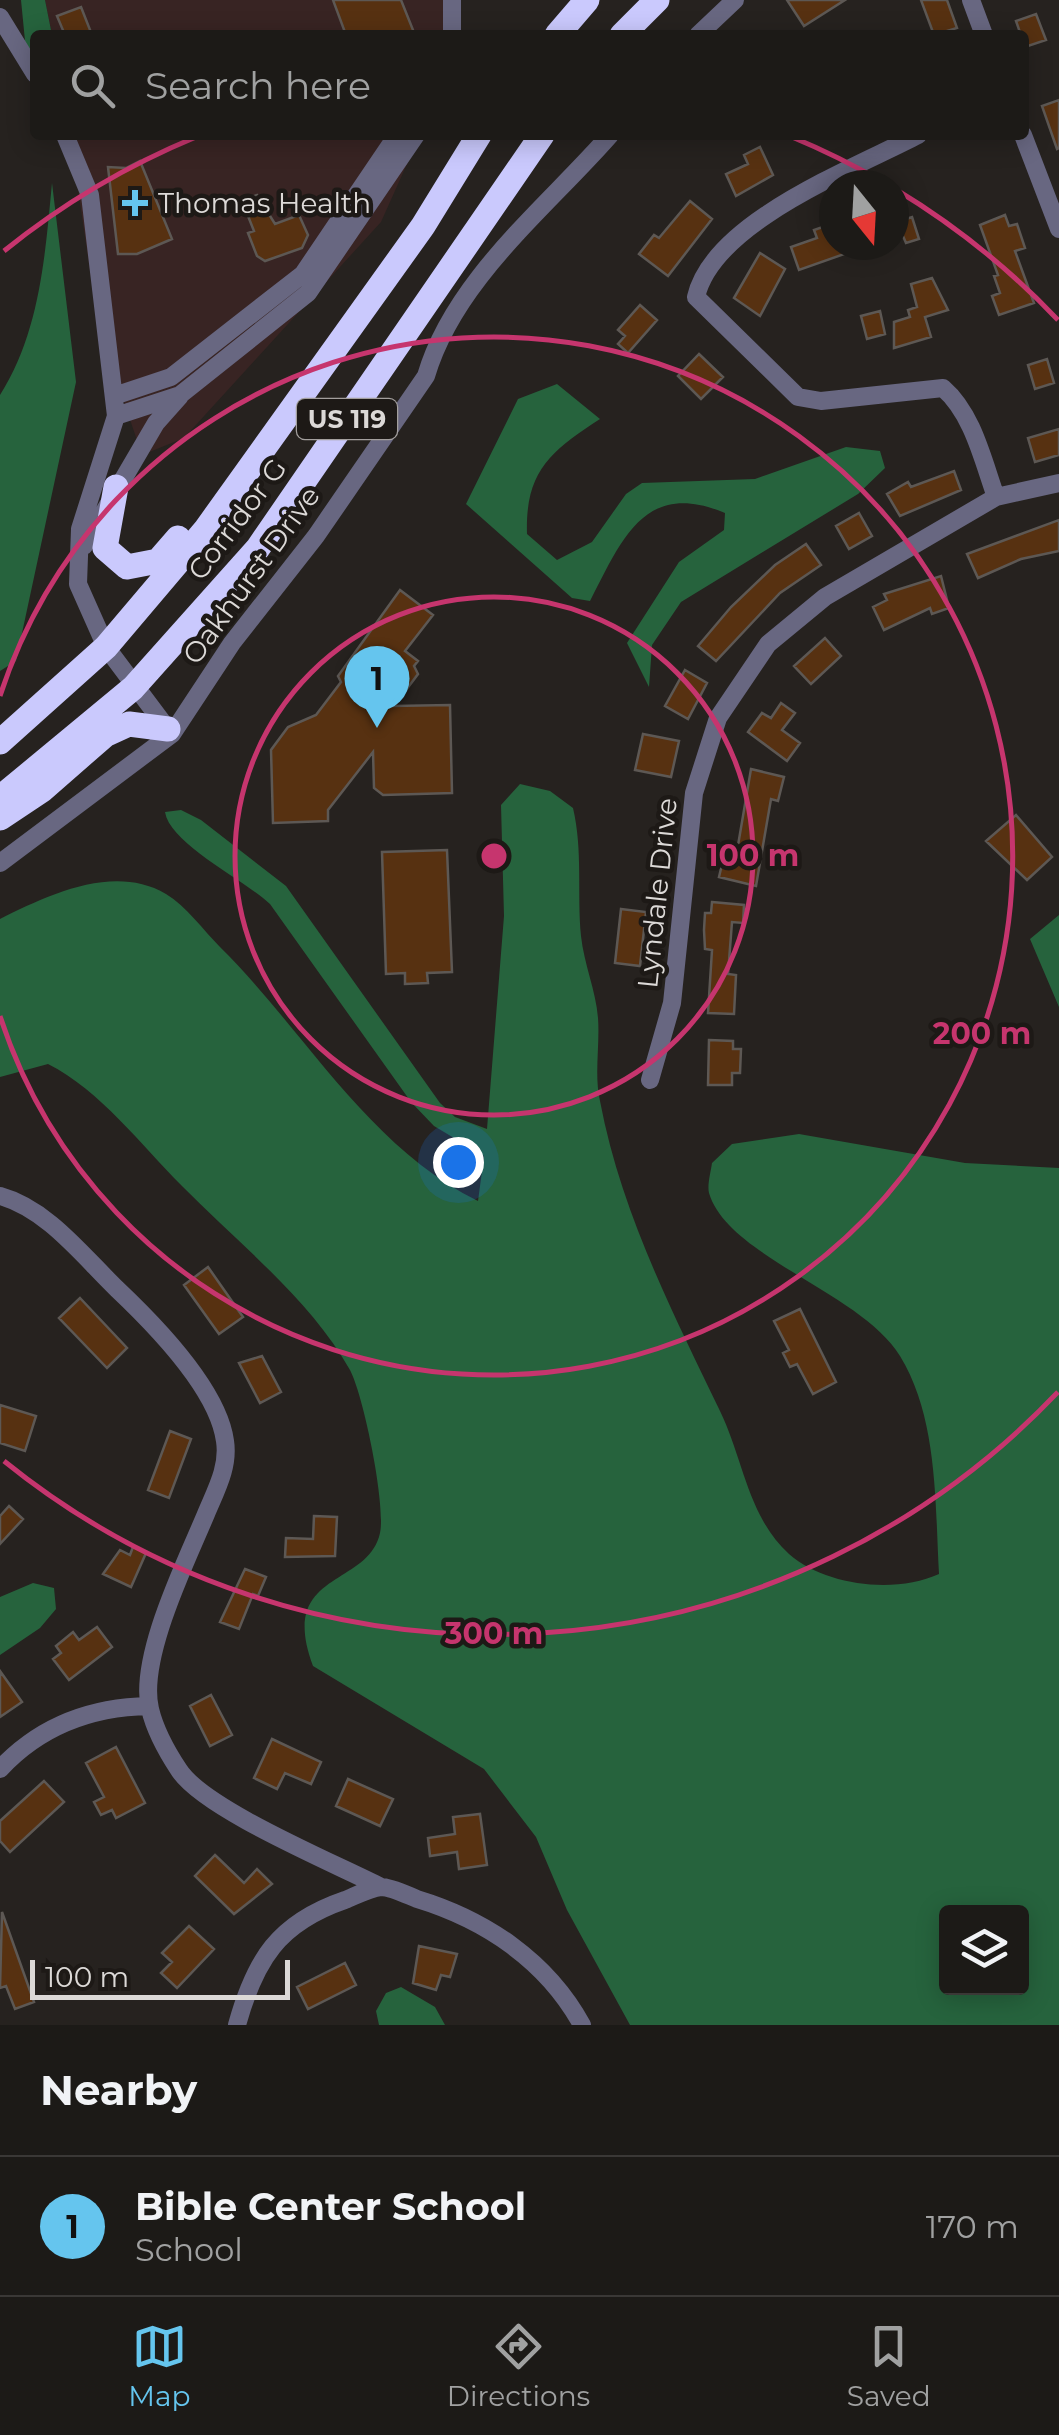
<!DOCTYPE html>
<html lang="en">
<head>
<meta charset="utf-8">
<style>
  body { margin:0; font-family:Montserrat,sans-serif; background:#292724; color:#f1f3f6 }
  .controls { position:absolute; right:30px; bottom:30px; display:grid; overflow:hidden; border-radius:10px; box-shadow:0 5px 25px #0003 }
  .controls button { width:90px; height:90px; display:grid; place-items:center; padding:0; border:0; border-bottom:2px solid #3a3836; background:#1c1a17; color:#f1f3f6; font:50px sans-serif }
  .compass { position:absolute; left:819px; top:170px; width:90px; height:90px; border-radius:50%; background:#1c1a17; box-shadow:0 5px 25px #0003; rotate:162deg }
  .scale { position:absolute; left:30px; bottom:25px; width:260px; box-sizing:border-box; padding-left:10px; border:5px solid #dcd9d7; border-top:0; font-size:28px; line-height:35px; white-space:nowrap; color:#dcd9d7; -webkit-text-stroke:8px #1d1916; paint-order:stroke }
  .you { position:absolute; left:458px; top:1162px; width:35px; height:35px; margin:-25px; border:8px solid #fff; border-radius:50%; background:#1a73e8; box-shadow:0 0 0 15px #1a73e833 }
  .badge { display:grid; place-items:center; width:65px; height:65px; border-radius:50%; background:#65c5ee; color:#111; font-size:32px; font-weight:700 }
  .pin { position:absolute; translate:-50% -82px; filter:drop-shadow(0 2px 5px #0008) }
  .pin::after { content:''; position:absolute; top:52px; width:35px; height:30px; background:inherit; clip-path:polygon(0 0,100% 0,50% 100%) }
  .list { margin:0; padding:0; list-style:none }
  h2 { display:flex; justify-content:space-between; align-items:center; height:130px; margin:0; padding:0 40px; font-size:42px }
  h2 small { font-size:32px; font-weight:400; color:#a0a1a1 }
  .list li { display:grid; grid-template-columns:65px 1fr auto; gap:30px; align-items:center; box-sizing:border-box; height:140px; padding:0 40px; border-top:2px solid #3a3836 }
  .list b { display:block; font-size:38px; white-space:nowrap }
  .list p { margin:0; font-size:32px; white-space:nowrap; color:#a0a1a1 }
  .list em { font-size:32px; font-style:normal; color:#a0a1a1 }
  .icon { flex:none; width:55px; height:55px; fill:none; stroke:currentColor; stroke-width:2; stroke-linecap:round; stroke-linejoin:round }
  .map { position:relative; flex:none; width:1059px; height:2025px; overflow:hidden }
  .search { position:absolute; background:#1c1a17; box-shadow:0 5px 25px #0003; left:30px; right:30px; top:30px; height:110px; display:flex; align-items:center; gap:25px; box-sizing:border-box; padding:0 35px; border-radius:10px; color:#a0a1a1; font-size:38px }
  .sheet { height:270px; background:#1c1a17 }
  nav { display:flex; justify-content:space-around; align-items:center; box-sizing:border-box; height:140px; border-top:2px solid #3a3836; background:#1c1a17; font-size:28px; color:#a0a1a1 }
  nav a { display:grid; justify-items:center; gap:5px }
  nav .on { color:#65c5ee }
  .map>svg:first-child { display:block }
</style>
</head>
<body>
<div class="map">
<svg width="1059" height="2025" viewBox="0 0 1059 2025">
  <rect width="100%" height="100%" fill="#26221f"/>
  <path fill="#382423" d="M45 0H443L446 35H52Z
    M70 135H420L381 222 184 438 142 455 98 325Z"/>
  <path fill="#26633d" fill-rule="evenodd" d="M21 0H45L52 35H35V55L26 51Z
    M52 183 76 382 16 661 0 671V395C40 332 45 256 52 183Z
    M557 384 600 419C551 451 525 471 527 534L557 560 592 542 626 494 642 483 755 479 846 447 880 451 885 468 858 494 681 602 652 645 649 687 627 643 679 562 724 530 725 513C645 479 622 539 590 601L572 598 466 504 518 399Z
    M520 784 550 791 573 808C583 851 577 893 581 936 584 964 596 991 598 1018 600 1045 594 1075 600 1101 621 1212 672 1311 720 1411 743 1458 748 1517 789 1554 826 1586 895 1594 939 1574 935 1503 938 1418 900 1356 862 1293 728 1257 709 1193 707 1185 711 1171 712 1163L732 1144 799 1134 965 1163 1059 1168V2025H630L567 1910 536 1837 484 1769 313 1666C277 1570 368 1588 380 1533 386 1505 364 1397 350 1370 310 1299 238 1243 182 1186 140 1144 101 1091 48 1064L0 1077V919C47 896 113 863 166 894 186 906 204 931 220 947 305 1031 367 1146 478 1201L484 1156 434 1126 411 1102 270 904C243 879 170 844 165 812L181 810 201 820 286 886 440 1103 455 1117 487 1129 504 916 501 805ZM946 1912H1022V1988H946Z
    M1059 915V1007L1030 939Z
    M33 1583 54 1588 56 1609 40 1628 0 1655V1597Z
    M401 1987 435 2007 445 2025H379L376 2011 386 1993Z"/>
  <path fill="#573111" stroke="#5d5854" stroke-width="2.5" d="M333 0H401L415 35H346Z
    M787 0H845L804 26Z
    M921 0H947L957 28 934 35Z
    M81 7 92 35H65L57 16Z
    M1036 14 1046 40 1025 47 1016 21Z
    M1059 100V148L1057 149 1042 106Z
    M760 147 773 175 736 196 726 174 748 164 744 155Z
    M140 161 172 239 137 254H118L108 167 126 168Z
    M257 195 275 224 299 215 308 235 302 248 265 261 257 256 248 233 254 231 242 201Z
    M690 201 712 219 668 276 639 254 654 235 659 238Z
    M1005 215 1009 226 1017 224 1025 248 1015 251 1034 303 999 315 992 296 1000 293 994 276 998 275 980 225Z
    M912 217 919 239 906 243 903 236 894 239V223Z
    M834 223V245L864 247 799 270 791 247 817 238 814 230Z
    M760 253 785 269 760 316 734 298Z
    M932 278 948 310 925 317 931 337 894 348V322L910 317 908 310 917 307 911 284Z
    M640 305 657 320 628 353 618 344 625 336 618 330Z
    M880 311 885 334 867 339 861 316Z
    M699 354 723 377 701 399 678 376Z
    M1047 359 1054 383 1035 389 1028 365Z
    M1059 429V455L1035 462 1028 438Z
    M954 471 961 490 900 516 887 494 908 482 911 487Z
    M859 513 872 536 849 549 836 526Z
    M1059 520V551L1021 559 978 578 967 554Z
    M806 544 821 565 780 593 716 661 698 646 731 607 775 565Z
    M941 576 949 608 932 614 930 608 884 630 873 607 887 600 884 594Z
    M400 590 433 615 405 651 418 661 414 666 418 674 394 706 450 705 452 793 383 795 374 788 373 752 328 810V821L273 823 271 750 288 727 316 715 341 682 338 676Z
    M825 638 841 656 811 684 794 666Z
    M685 670 707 683 688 719 665 706Z
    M781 703 795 713 782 730 800 743 787 761 748 732 762 713 771 718Z
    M643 734 679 741 671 777 635 770Z
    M751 769 784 777 778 801 771 799 756 886 719 877 723 860 735 863Z
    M1016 815 1052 857 1027 880 986 841Z
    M447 850 452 972 427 973 428 983 405 984V973L386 974 382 852Z
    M712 902 744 905 743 923 732 922 728 974 736 975 734 1014 708 1013 712 950 705 949 704 930 705 913H711Z
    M621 909 646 912 640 966 615 963Z
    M709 1040 733 1041V1049H741L740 1073H732V1085H708Z
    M208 1267 243 1317 219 1334 184 1285Z
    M80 1298 127 1348 107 1368 59 1318Z
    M800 1309 836 1382 813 1394 797 1364 790 1367 783 1353 789 1350 774 1321Z
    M262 1356 281 1392 260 1403 239 1363Z
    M0 1405 36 1416 25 1451 0 1443Z
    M170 1431 191 1439 169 1498 148 1490Z
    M9 1506 23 1519 0 1544V1516Z
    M314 1516 337 1517 335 1556 285 1557 286 1538 313 1539Z
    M133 1547 146 1553 131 1587 103 1574 120 1550 130 1555Z
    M245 1569 266 1577 258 1596 253 1594 239 1629 220 1622Z
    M97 1627 112 1647 69 1680 53 1659 61 1653 56 1646 73 1632 79 1640Z
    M0 1671 22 1702 0 1717Z
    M211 1695 232 1735 210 1746 190 1706Z
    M272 1739 321 1762 311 1784 285 1773 277 1789 254 1778Z
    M116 1747 145 1803 116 1818 112 1810 101 1815 94 1802 104 1797 86 1763Z
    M348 1779 393 1799 380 1826 336 1806Z
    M44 1781 64 1802 10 1852 0 1841V1821Z
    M480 1814 487 1865 459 1869 457 1852 430 1856 428 1838 455 1834 453 1817Z
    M215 1855 244 1883 257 1869 272 1884 234 1914 195 1876Z
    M2 1912 34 2002 15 2009 6 1986 0 1988Z
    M189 1926 214 1949 177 1988 161 1973 172 1962 162 1953Z
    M419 1946 457 1954 450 1977 441 1975 436 1990 413 1983Z
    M345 1963 356 1985 308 2009 297 1987Z"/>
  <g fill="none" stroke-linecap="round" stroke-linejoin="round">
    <path stroke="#686781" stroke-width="18" d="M452 0V35
      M971 0 984 35
      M0 17 35 74
      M698 35 735 0
      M65 135 90 195 116 416 80 529 78 584 106 647 169 731
      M918 135C853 169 713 222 696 297L798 397 821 401 943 388C973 414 983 461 996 497
      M1023 135 1059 229
      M114 396 171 377 303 274 397 135
      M116 416 180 395 308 293 416 135
      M84 546 156 423 180 396
      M0 863 172 734 232 643 316 536 426 376C454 280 546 208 610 135
      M650 1080 672 1003 694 793 718 718 768 644 825 597 996 497 1059 483
      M0 1196C47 1209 82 1255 117 1289 154 1324 218 1389 225 1441 229 1467 216 1490 206 1514 186 1562 138 1658 150 1709 155 1730 167 1752 179 1770 204 1809 334 1863 381 1887
      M0 1769C40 1726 92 1707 149 1706
      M237 2025C255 1960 278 1923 345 1900 355 1896 370 1888 381 1887 391 1887 407 1895 417 1899 486 1920 547 1961 582 2025"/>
    <path stroke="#cac9fd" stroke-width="25" d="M557 35 587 0
      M622 35 657 0
      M116 487 105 548 127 567 158 561 178 538
      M0 742 106 647 206 529 423 226 479 135
      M0 798 133 688 258 548 542 135
      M0 818 42 790 105 735 129 724 168 729"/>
  </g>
  <g fill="none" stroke="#c6356e" stroke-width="5">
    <circle cx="494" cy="856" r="259"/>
    <path d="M0 696A519 519 0 1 1 0 1016"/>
    <path d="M1058 1392A778 778 0 0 1 4 1461M4 251A778 778 0 0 1 196 137M792 137A778 778 0 0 1 883 182M895 189A778 778 0 0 1 1058 320"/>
  </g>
  <path fill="#65c5ee" stroke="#1d1916" stroke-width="4" d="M130 188h10v10h10v10h-10v10h-10v-10h-10v-10h10z"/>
  <g text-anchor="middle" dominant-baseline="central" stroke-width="9" stroke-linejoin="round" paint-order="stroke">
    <rect fill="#1d1916" stroke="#a39f9d" stroke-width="2.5" x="297" y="399" width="100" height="40" rx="8"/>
    <g font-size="25" font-weight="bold" fill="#dcd9d7">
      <text x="347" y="419">US 119</text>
    </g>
    <g font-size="28" fill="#dcd9d7" stroke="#1d1916" text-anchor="start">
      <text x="158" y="203">Thomas Health</text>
    </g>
    <g font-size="28" fill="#dcd9d7" stroke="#1d1916">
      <text transform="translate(237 519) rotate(-53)">Corridor G</text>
      <text transform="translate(251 575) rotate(-54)">Oakhurst Drive</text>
      <text transform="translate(657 893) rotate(-84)">Lyndale Drive</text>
    </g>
  </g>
  <circle cx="494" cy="856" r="15" fill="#c6356e" stroke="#1d1916" stroke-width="5"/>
  <g font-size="30" text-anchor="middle" font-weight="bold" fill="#c6356e" stroke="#1d1916" stroke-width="9" stroke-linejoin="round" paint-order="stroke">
    <text x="753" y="866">100 m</text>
    <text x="982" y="1044">200 m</text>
    <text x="494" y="1644">300 m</text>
  </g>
</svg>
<div class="controls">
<button><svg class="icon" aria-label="layers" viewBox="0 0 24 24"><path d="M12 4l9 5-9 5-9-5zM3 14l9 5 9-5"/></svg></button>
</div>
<svg class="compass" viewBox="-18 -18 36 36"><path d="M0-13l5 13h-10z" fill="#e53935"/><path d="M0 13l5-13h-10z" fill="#a0a1a1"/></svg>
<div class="scale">100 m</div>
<div class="you"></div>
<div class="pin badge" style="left:377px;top:728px">1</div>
<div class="search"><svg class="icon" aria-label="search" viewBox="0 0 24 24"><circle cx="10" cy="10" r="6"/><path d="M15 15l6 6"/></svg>Search here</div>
</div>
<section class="sheet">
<h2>Nearby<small></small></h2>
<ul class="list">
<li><span class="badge">1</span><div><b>Bible Center School</b><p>School</p></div><em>170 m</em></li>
</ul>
</section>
<nav>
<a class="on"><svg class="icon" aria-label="map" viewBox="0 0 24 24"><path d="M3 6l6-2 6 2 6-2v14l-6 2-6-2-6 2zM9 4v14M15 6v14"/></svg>Map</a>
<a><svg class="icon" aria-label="directions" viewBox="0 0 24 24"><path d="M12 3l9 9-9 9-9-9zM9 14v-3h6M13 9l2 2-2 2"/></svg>Directions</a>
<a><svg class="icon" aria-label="saved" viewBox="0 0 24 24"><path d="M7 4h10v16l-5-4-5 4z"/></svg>Saved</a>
</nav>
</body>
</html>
